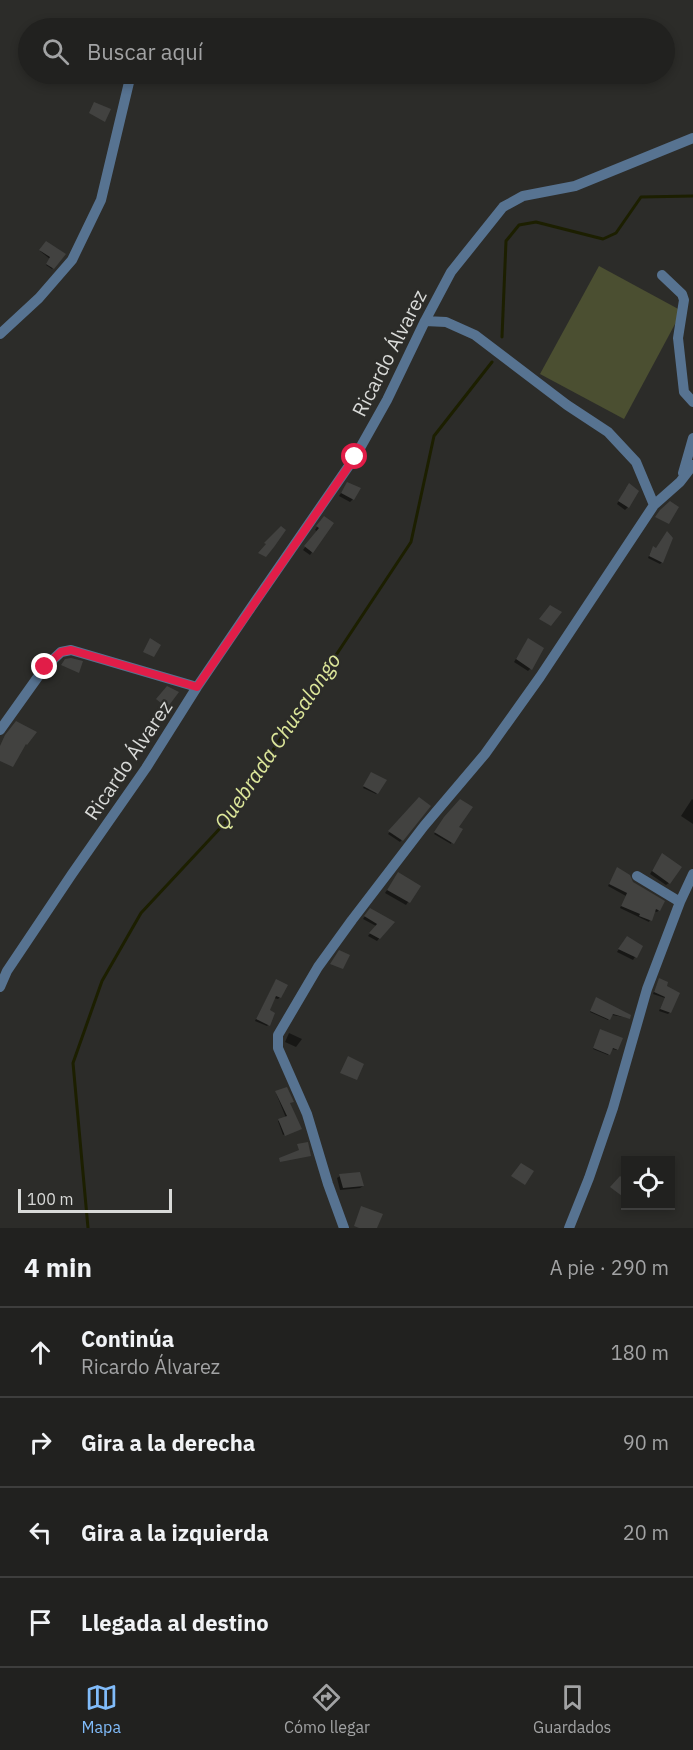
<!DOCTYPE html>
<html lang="es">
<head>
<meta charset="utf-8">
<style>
  body { margin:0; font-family:"IBM Plex Sans",sans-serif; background:#292928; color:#f1f3f6 }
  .controls { position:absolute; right:18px; bottom:18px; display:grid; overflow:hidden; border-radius:0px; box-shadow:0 3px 9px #0003 }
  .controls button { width:54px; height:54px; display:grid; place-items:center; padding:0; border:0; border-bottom:2px solid #3e3e3d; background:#21211f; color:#f1f3f6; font:30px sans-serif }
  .scale { position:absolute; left:18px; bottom:15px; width:154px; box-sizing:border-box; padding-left:6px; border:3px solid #d9dad8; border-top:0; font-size:16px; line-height:21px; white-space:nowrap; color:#d9dad8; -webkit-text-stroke:4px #2c2c29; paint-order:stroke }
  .stop { position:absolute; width:18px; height:18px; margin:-14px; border:4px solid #e11d48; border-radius:50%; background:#fff }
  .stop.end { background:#e11d48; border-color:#fff; box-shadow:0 2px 6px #0008 }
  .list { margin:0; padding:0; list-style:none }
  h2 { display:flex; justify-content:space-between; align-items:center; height:78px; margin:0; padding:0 24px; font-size:26px }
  h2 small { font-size:20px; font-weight:400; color:#a2a3a4 }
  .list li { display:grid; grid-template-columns:39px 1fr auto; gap:18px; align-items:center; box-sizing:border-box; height:90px; padding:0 24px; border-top:2px solid #3e3e3d }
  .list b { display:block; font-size:22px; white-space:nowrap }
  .list p { margin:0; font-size:20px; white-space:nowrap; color:#a2a3a4 }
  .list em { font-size:20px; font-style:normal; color:#a2a3a4 }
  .icon { flex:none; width:33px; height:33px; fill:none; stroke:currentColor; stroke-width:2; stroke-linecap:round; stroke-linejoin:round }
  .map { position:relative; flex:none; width:693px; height:1228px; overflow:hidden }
  .search { position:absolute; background:#21211f; box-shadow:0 3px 9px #0003; left:18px; right:18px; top:18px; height:66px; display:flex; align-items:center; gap:15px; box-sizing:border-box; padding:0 21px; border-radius:33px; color:#a2a3a4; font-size:22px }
  .sheet { height:438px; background:#21211f }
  nav { display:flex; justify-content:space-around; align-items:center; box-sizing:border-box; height:84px; border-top:2px solid #3e3e3d; background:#21211f; font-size:16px; color:#a2a3a4 }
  nav a { display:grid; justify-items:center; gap:3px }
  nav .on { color:#81bcfa }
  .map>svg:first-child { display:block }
</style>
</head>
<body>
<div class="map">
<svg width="693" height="1228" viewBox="0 0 693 1228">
  <rect width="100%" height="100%" fill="#2c2c29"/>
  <path fill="#4b4f31" d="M599 266 682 311 624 419 540 374Z"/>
  <path fill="#0007" d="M46 243 64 255 52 269 46 265 50 259 40 251Z
    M348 483 353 499 350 502 339 496Z
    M626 488 628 507 625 510 617 504Z
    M321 520 332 524 310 555 303 550 317 531 315 530Z
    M653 547 662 562 660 564 648 558Z
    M528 640 530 669 528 671 514 662Z
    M370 775 385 781 376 794 363 788Z
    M419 799 429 807 400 842 388 834Z
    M692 799 693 800V824L681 816Z
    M460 801 457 827 451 844 434 834Z
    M662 855 669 883 666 885 650 874Z
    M617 869 659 910 657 912 654 911 649 922 620 908 626 896 608 886Z
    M396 877 419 886 406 905 385 893Z
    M368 912 393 922 377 941 368 936 376 926 363 919Z
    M624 941 635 957 633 960 617 952Z
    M275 982 280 997 278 999 274 998 268 1011V1025L267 1026 255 1021Z
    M658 982 665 986 670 1012 668 1014 659 1011 665 998 653 994Z
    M595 1000 629 1018 612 1015 608 1020 590 1012Z
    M600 1032 621 1038 617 1050 611 1049 608 1055 593 1049Z
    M289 1033 302 1039 296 1047 285 1042Z
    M276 1093 289 1103 300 1128 283 1135 278 1121 286 1118Z
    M340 1176 363 1186 360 1188 340 1190 337 1178Z"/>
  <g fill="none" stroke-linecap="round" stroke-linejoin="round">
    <path stroke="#1c1f00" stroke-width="3" d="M502 337 506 241 519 225 536 222 603 239 616 233 641 197 693 196
      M88 1228 73 1063 102 981 141 913 224 824 411 542 434 436 492 362"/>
  </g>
  <path fill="#424240" d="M94 102 111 109 105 122 89 113Z
    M46 241 66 254 54 269 46 264 50 257 39 250Z
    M347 482 361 488 354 500 341 493Z
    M629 483 639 491 629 508 618 501Z
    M670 501 679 507 669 524 655 517 660 510Z
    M324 516 334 523 313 553 304 546 319 528 316 526Z
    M281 526 286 530 274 547 266 557 258 553 266 544 264 543Z
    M667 531 673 538 663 563 649 556 653 546 656 548Z
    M550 605 562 612 551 626 539 619Z
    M150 638 161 645 154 657 143 652Z
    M528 638 544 648 532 670 516 659Z
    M71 658 83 661 79 673 61 665 65 659Z
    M167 686 179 692 167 708 156 699Z
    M16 721 37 732 27 745 26 744 13 767 0 761V746L5 735Z
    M371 772 387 780 378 794 363 786Z
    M419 797 431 806 403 841 388 831Z
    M460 799 473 807 459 827 463 829 454 844 434 832 444 817Z
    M662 853 682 867 670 884 652 871Z
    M617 867 630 875 633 882 665 901 660 911 656 909 652 921 639 916 640 914 621 906 627 893 609 884Z
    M398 872 421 886 410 903 387 890Z
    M370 908 395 922 380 939 369 933 377 924 364 916Z
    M627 936 643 946 637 958 618 949Z
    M339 950 350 955 343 969 330 964Z
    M659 978 668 982 667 986 680 993 671 1013 660 1009 665 997 654 992Z
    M276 979 288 985 281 998 276 996 270 1010 275 1013 270 1026 256 1019Z
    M596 997 631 1015 630 1019 613 1014 610 1020 590 1011Z
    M600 1029 623 1038 618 1050 613 1048 610 1055 593 1048Z
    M348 1056 364 1064 357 1080 340 1073Z
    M287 1087 294 1102 290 1103 302 1129 285 1136 278 1119 287 1116 275 1091Z
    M308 1142 311 1156 280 1162 279 1158 299 1150 297 1144Z
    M521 1163 534 1171 525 1185 511 1176Z
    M360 1172 364 1186 343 1188 339 1174Z
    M620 1176 626 1180V1192L622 1196 610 1187Z
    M361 1206 383 1214 377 1228H359L354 1226Z"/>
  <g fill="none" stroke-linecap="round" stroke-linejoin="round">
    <path stroke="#577391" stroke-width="10" d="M662 275 682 294 684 300 678 338 684 392 693 402
      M425 321 446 322 475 335 567 405 608 432 636 462 654 505
      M0 334 39 298 72 260 101 200 131 74
      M683 473 693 438
      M0 730 45 667 61 652 71 650 197 687
      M637 876 680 902
      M0 987 7 971 72 874 146 768 197 687 248 612 355 457 387 400 425 321 451 272 503 207 523 196 575 186 693 138
      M344 1228 328 1184 307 1114 278 1048V1035L318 967 352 920 424 826 485 754 540 677 654 505 680 482 693 465
      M569 1228 589 1178 613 1108 647 989 680 902 693 874"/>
  </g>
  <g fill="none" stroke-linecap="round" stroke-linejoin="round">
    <path stroke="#e11d48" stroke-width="8" d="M45 667 61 652 71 650 197 687 355 457"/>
  </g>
  <g text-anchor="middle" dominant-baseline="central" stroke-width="4.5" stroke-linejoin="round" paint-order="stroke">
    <g font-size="20" fill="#d9dad8" stroke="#2c2c29">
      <text transform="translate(389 353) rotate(-63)">Ricardo Álvarez</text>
      <text transform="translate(128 760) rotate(-56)">Ricardo Álvarez</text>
    </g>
    <g font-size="21" font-style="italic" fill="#dde79a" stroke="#2c2c29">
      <text transform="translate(277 741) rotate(-56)">Quebrada Chusalongo</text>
    </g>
  </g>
</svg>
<div class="controls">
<button><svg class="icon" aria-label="locate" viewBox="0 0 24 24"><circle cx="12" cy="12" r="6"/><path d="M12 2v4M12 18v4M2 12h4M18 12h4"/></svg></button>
</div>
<div class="scale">100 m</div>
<div class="stop" style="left:355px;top:457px"></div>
<div class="stop end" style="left:45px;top:667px"></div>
<div class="search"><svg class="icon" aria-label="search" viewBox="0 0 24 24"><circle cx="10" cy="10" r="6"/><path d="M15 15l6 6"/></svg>Buscar aquí</div>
</div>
<section class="sheet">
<h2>4 min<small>A pie · 290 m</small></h2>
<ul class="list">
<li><svg class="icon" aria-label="ahead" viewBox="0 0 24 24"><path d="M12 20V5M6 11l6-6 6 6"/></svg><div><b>Continúa</b><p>Ricardo Álvarez</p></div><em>180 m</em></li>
<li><svg class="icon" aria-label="right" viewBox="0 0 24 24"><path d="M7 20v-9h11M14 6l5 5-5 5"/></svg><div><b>Gira a la derecha</b></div><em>90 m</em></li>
<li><svg class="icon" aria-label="left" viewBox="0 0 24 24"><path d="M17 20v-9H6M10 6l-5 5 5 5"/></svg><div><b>Gira a la izquierda</b></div><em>20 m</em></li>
<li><svg class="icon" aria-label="arrive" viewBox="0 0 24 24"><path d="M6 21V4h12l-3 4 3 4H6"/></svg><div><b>Llegada al destino</b></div></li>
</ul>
</section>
<nav>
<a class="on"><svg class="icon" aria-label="map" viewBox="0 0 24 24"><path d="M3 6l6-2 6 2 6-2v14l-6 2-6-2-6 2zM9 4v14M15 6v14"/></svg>Mapa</a>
<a><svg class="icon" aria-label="directions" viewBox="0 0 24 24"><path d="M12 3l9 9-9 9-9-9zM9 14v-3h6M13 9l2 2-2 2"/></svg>Cómo llegar</a>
<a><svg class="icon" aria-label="saved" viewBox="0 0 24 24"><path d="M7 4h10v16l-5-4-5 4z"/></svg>Guardados</a>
</nav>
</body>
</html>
